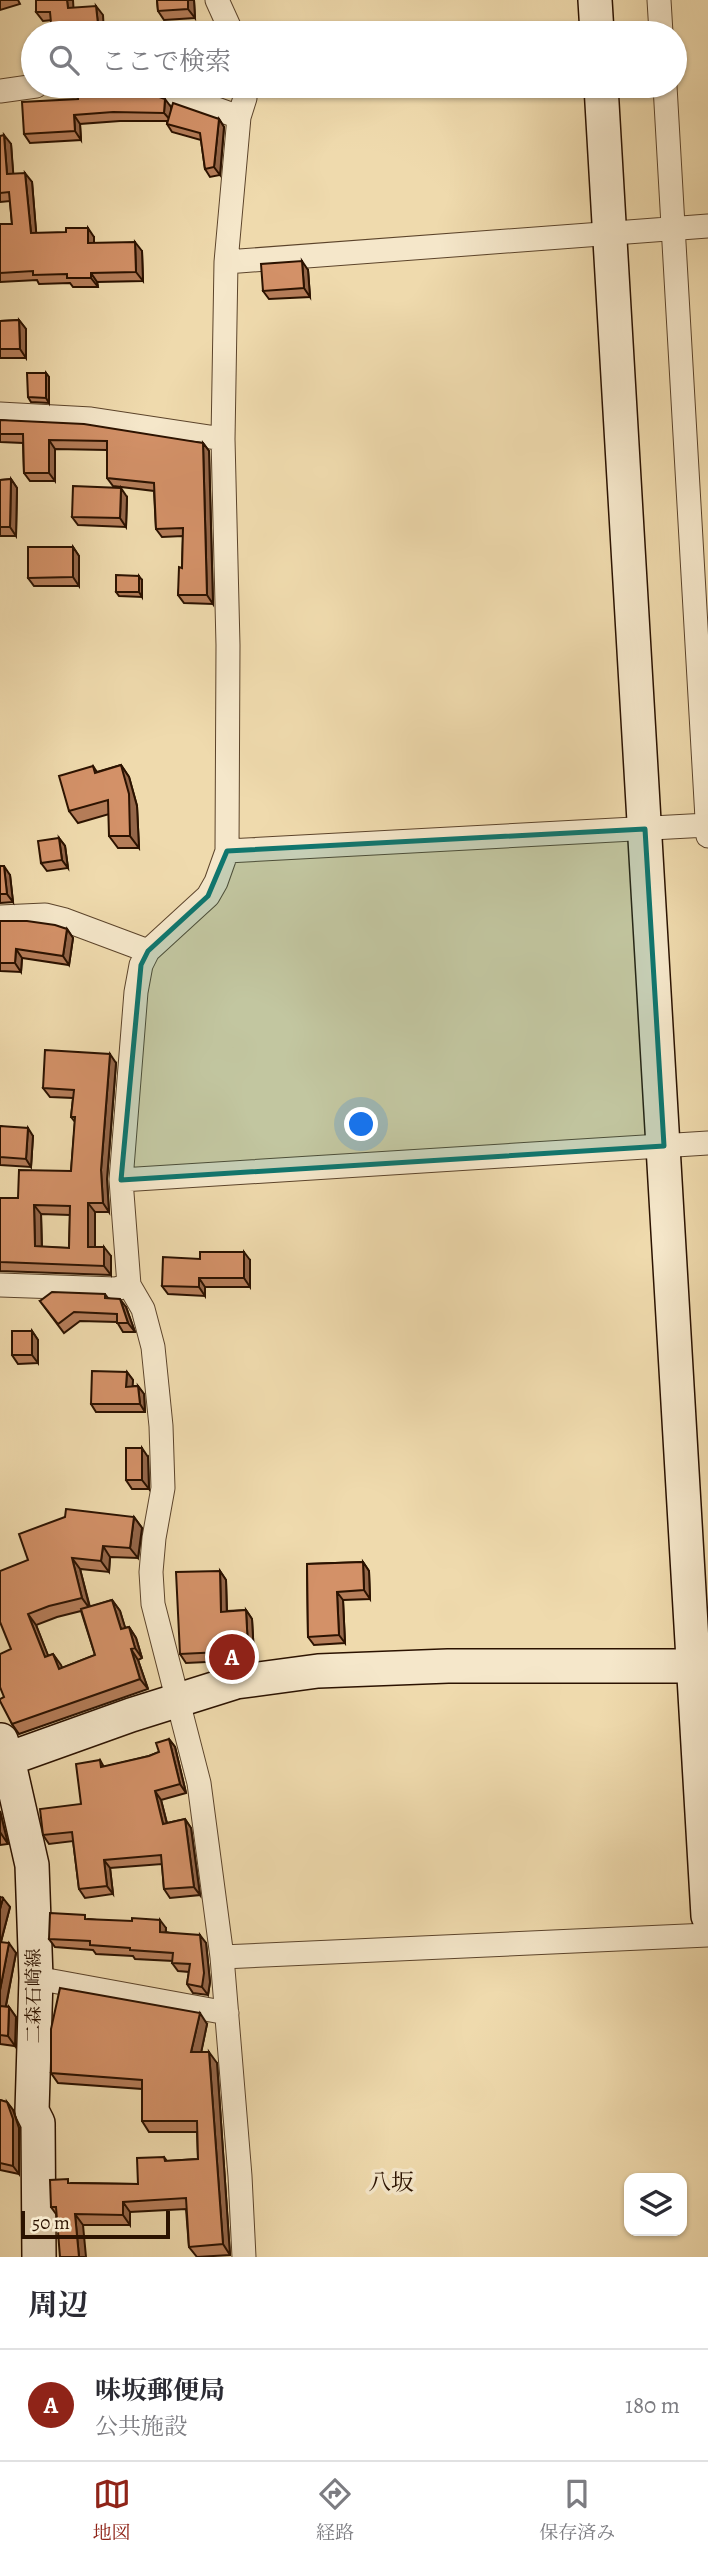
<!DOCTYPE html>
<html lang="ja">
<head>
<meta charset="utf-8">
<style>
  body { margin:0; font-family:Alegreya,"Noto Serif JP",serif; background:#f7f7f7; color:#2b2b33 }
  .controls { position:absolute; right:21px; bottom:21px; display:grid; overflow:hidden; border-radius:14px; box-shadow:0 2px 5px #0004 }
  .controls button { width:63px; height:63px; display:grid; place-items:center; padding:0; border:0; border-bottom:2px solid #e1e1e2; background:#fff; color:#2b2b33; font:35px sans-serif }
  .scale { position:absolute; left:21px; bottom:18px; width:149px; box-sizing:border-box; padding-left:7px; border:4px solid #2b1200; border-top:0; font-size:19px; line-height:24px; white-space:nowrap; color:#2b1200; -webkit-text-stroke:5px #f5e7ca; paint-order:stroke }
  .you { position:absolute; left:362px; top:1125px; width:24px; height:24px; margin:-18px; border:5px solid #fff; border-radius:50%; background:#1a73e8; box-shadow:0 0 0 10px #1a73e833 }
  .badge { display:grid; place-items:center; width:46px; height:46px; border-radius:50%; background:#8f2418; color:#fff; font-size:23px; font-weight:700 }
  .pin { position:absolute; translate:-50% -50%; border:4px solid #fff; box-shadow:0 2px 7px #0006 }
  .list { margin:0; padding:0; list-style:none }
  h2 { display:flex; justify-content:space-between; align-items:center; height:91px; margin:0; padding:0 28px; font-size:30px }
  h2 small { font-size:23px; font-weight:400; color:#7c7c81 }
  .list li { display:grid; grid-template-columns:46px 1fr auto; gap:21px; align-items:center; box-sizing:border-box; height:112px; padding:0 28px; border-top:2px solid #e1e1e2 }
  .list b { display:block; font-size:26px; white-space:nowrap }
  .list p { margin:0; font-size:23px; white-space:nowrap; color:#7c7c81 }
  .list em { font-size:23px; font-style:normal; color:#7c7c81 }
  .icon { flex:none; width:38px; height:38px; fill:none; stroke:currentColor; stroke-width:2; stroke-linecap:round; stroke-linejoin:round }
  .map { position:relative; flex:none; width:708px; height:2257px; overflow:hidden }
  .search { position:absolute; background:#fff; box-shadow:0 2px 5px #0004; left:21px; right:21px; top:21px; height:77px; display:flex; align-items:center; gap:18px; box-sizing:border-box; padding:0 24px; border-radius:38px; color:#7c7c81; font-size:26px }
  .sheet { height:203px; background:#fff }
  nav { display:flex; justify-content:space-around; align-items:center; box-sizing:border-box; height:98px; border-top:2px solid #e1e1e2; background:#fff; font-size:19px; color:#7c7c81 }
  nav a { display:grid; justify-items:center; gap:4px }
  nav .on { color:#8f2418 }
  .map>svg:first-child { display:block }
</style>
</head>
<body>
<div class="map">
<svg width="708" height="2257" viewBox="0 0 708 2257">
  <rect width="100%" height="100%" fill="#efdaad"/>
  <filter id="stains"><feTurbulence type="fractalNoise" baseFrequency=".00286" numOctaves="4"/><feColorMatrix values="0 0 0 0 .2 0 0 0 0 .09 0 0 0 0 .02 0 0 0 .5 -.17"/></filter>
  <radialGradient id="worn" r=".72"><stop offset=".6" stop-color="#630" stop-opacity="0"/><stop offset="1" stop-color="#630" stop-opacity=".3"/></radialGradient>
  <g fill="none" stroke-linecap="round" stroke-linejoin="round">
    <g stroke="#5c442b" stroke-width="25">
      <path id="street" d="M217 0 232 33
        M659 0 661 33
        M153 86 239 117
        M665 86 708 836
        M0 91 36 86
        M226 262 708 226
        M0 414 91 419 223 439
        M227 851 708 825
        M0 917 45 915 65 920 148 951
        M121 1180 708 1143
        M0 1285 116 1289 129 1285
        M222 1957 708 1935
        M36 1978 227 2013
        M244 2257 240 2176 222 1957 199 1783 153 1604 151 1572 154 1538 163 1488 161 1426 153 1347 143 1309 129 1285 121 1180 136 992 141 965 148 951 208 896 216 882 227 851 228 645 223 439 226 262 239 117 245 98V86"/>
    </g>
    <g stroke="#2b1200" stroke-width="36">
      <path id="secondary" d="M595 0 597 33
        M601 86 708 1916
        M1 1740 8 1759 32 1865 36 1978 32 2111 38 2123 39 2257
        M8 1759 131 1715 236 1682 318 1671 448 1666H708"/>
    </g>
    <use href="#street" stroke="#f5e7ca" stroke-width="23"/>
    <use href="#secondary" stroke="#f5e7ca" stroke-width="33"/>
  </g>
  <path fill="#b57d59" stroke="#2b1200" stroke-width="2" fill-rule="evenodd" d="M0 0H18L20 4 0 10Z
    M73 0V8L103 15 43 21 36 12Z
    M157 0H194L195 18 164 20 158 11Z
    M117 87 120 91 171 107V110L219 119 224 127 220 175 210 177 205 169 201 140 172 132 167 124V121H120L80 124 81 140 30 143 24 134 78 99Z
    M0 136 11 144 13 174 32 182 36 233 94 237V243L142 251 143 281 97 282 98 287H73L70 283 39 284 37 280 0 282V224H12L10 201 0 202Z
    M308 270 310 297 269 299 263 291Z
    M19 320 26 329V358H0V321Z
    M46 373 49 377V403L31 402 28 397Z
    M0 420 203 443 209 451 213 604 184 603 178 595 182 568 183 536 162 537 156 529 154 491 113 486 107 478V450L55 449V481H30L24 473 23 443 0 442Z
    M11 479 17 488 16 536H0V480Z
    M127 497 126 527 78 525 72 517Z
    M73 547 79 556V586H34L28 578Z
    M142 580V597L119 596 116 592Z
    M121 765 129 777 137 806 139 848H118L109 836V814L78 823 69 811 93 766 97 772Z
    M59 838 65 846 68 868 47 871 41 863Z
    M0 866 10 875 13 902 0 903Z
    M0 921 67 929 73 938 69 965 22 958 21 972 0 971Z
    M116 1063 107 1179 109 1212H95V1247L111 1256V1275L0 1271V1198H18L71 1171 75 1122 71 1117 73 1098 50 1097 43 1088ZM41 1214 70 1215 69 1248 42 1247Z
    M0 1126 33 1136 31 1167 0 1165Z
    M250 1260V1287H205V1296L168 1294 162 1286Z
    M105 1294 108 1298 126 1307 135 1332H123L117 1322 80 1321 64 1333 40 1301Z
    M32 1331 38 1340V1363L18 1364 12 1355Z
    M127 1372 133 1380 132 1386H138L144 1394 145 1412H96L91 1404Z
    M148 1457 149 1489H132L126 1480Z
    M134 1517 142 1528 138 1558 110 1557 109 1572 80 1569 90 1607 112 1600 120 1611 125 1628 129 1627 136 1638 142 1658 138 1660 148 1689 19 1734 12 1724 4 1697 11 1649 28 1560ZM81 1611 95 1655 62 1668 53 1654 48 1656 36 1625 57 1617Z
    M363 1562 369 1571 370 1599 343 1600 345 1643 314 1645 308 1637 307 1564Z
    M220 1571 226 1580 227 1611 246 1610 252 1619 254 1655 227 1657V1661L186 1663 180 1654Z
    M169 1739 175 1747 186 1793 161 1800 167 1823 185 1819 191 1828 200 1895 170 1898 164 1889 162 1864 110 1868 113 1894 85 1898 79 1889 73 1841 49 1844 43 1835 81 1804 100 1760 104 1767 149 1756 159 1752Z
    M0 1811 8 1844 0 1845Z
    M0 1897 10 1907 1 1942 16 1953 6 2006 9 2007 16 2017 15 2046 0 2044Z
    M88 1919 166 1928V1932L206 1943 210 1982 208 1995 193 1993 187 1984 189 1972 178 1971 172 1963 173 1961 135 1959 133 1956 96 1954 93 1950 55 1947 49 1939Z
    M207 2024 201 2052 217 2063 230 2255 197 2257 189 2247 186 2209 130 2212V2225H83L56 2214 51 2207 71 2183 138 2184 164 2157 167 2161 198 2159 197 2132H149L142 2121V2089L58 2083 51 2073Z
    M0 2100 7 2102 13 2110 19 2128V2174L0 2170Z"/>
  <path fill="#946649" stroke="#2b1200" stroke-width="2" d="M67 0H73L74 17 68 8Z
    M188 0H194L195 18 188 9Z
    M96 6 103 15 104 33H99Z
    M165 99 171 107V121L164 113Z
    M74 115 80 124 81 140 75 131Z
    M219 119 224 127 220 175 214 167Z
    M4 135 11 144 14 183 7 174Z
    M25 173 32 182 37 242 31 233Z
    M88 228 94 237V252L88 243Z
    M135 242 142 251 143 281 136 272Z
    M302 261 308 270 310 297 304 288Z
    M91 273 97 282 98 287 91 278Z
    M19 320 26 329V358L20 349Z
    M46 373 49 377V403L46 398Z
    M49 440 55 449V481L49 473Z
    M203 443 209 451 213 604 207 595Z
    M11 479 17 488 16 536 10 527Z
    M121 488 127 497 126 527 120 518Z
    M73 547 79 556V586L73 577Z
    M139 576 142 580V597L139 592Z
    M121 765 129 777 137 806 139 848 130 836Z
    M59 838 65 846 68 868 62 860Z
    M4 866 10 875 13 902 7 894Z
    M67 929 73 938 69 965 63 956Z
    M16 949 22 958 21 972 15 963Z
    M110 1054 116 1063 107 1179 109 1212 103 1203 101 1170Z
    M28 1128 33 1136 31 1167 26 1159Z
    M88 1203 95 1212V1256L88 1247Z
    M34 1205 41 1214 42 1256 35 1246Z
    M104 1247 111 1256V1275L104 1266Z
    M244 1252 250 1260V1287L244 1278Z
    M199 1278 205 1287V1296L199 1287Z
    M120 1299 126 1307 135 1332 128 1323Z
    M32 1331 38 1340V1363L32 1355Z
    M127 1372 133 1380 132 1395 126 1387Z
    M138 1386 144 1394 145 1412 140 1404Z
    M142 1448 148 1457 149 1489 142 1480Z
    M134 1517 142 1528 138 1558 130 1548Z
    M103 1546 110 1557 109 1572 101 1561Z
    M72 1558 80 1569 90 1609 82 1598Z
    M363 1562 369 1571 370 1599 364 1590Z
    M220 1571 226 1580 227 1620 221 1612Z
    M337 1592 343 1600 345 1643 339 1635Z
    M112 1600 120 1611 129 1640 121 1629Z
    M246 1610 252 1619 254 1655 248 1647Z
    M28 1614 36 1625 53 1668 45 1657Z
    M129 1627 136 1638 142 1658 135 1648Z
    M220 1648 227 1657V1661L221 1652Z
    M131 1649 138 1660 148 1689 140 1679Z
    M53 1654 61 1665 67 1680 59 1669Z
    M169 1739 175 1747 186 1793 180 1784Z
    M155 1791 161 1800 169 1832 163 1824Z
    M0 1811 8 1844 0 1832Z
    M185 1819 191 1828 200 1895 194 1887Z
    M104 1860 110 1868 113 1894 107 1886Z
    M3 1898 10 1907 0 1945V1909Z
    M160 1920 166 1928 165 1940 160 1932Z
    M200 1935 206 1943 210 1982 208 1995 202 1987Z
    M9 1943 16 1953 4 2015 0 2009V1990Z
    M9 2007 16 2017 15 2046 8 2036Z
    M200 2013 207 2024 199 2063 191 2052Z
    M209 2052 217 2063 230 2255 223 2244Z
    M7 2102 13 2110 19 2128V2174L13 2166Z
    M123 2202 130 2212V2225L123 2215Z
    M75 2214 83 2225 86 2257H79Z"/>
  <path fill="#d39168" stroke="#2b1200" stroke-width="2" fill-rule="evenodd" d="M36 0H67L68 8 96 6 99 33H52L50 12H36Z
    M157 0H188V9L158 11Z
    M117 87 118 91 145 92 165 99 164 113 113 112 74 115 75 131 24 134 22 102 78 99V90Z
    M173 103 219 119 214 167 205 169 200 133 167 124Z
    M4 135 7 174 25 173 31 233 66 232V228H88V243L135 242 136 272 91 273V278H67V274L33 275V271L0 273V224H12L9 192 0 193V136Z
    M302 261 304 288 263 291 261 264Z
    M19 320 20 349H0V321Z
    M27 373H46V398L28 397Z
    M0 420 84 424 203 443 207 595H178L179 567 182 568 183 528 156 529 154 483 107 478V441L49 440V473H24L23 434H0Z
    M11 479 10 527H0V480Z
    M73 486 121 488 120 518 72 517Z
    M28 547H73V577L28 578Z
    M116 575 139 576V592H116Z
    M121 765 129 794 130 836H109L108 800 69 811 59 776 93 766 95 773Z
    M59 838 62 860 41 863 38 841Z
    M0 866H4L7 894H0Z
    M0 921H27L55 925 67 929 63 956 16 949 15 963H0Z
    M45 1050 110 1054 101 1170 103 1203H88V1247H104V1266L0 1262V1198H18L19 1170 71 1171 75 1117H71L74 1090 43 1088ZM34 1205 70 1206 69 1248 35 1246Z
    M0 1126 28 1128 26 1159 0 1157Z
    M200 1252H244V1278H199V1287L162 1286 163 1257 200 1259Z
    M52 1292 105 1294V1298L120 1299 128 1323H117V1314L74 1312 58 1324 40 1301Z
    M12 1331H32V1355H12Z
    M92 1371 127 1372 126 1387 138 1386 140 1404H91Z
    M126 1448H142V1480H126Z
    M66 1509 134 1517 130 1548 103 1546 101 1561 72 1558 82 1598 49 1606 28 1614 45 1657 53 1654 59 1669 95 1655 81 1609 112 1600 121 1629 129 1627 135 1648 131 1649 140 1679 12 1724 0 1701V1699L4 1697 0 1687V1654L11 1649 0 1622V1571L28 1560 19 1534 65 1517Z
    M363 1562 364 1590 337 1592 339 1635 308 1637 307 1564Z
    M220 1571 221 1612 246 1610 248 1647 220 1648 221 1652 180 1654 176 1572Z
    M169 1739 180 1784 155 1791 163 1824 185 1819 194 1887 164 1889 161 1855 104 1860 107 1886 79 1889 72 1832 43 1835 40 1809 81 1804 76 1764 100 1760 101 1767 149 1756 159 1752 156 1743Z
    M0 1897 3 1898 0 1909Z
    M50 1913 85 1915V1919L132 1921V1918L160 1920V1932L200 1935 204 1973 202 1987 187 1984 190 1964 172 1963 173 1953 130 1950V1948L90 1945V1941L49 1939Z
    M0 1942 9 1943 0 1990Z
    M60 1988 200 2013 191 2052H209L223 2244 189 2247 186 2198 123 2202V2215L75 2214 79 2257H60L56 2207H51L50 2180 68 2179V2183L138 2184 137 2158 164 2157 165 2161 198 2159 197 2121H142V2080L51 2073V2029Z
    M0 2006 9 2007 8 2036 0 2035Z
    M0 2100 7 2102 13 2119V2166L0 2163Z"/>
  <path fill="#0f766e" fill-opacity="0.2" stroke="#0f766e" stroke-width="5" stroke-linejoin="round" d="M645 829 664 1146 121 1180 141 965 148 951 208 896 227 851Z"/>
  <g text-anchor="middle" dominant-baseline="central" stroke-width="7" stroke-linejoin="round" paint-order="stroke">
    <g font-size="19" fill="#2b1200" stroke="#f5e7ca">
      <text transform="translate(34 1996) rotate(-90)">二森石崎線</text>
    </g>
    <g font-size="23" fill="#2b1200" stroke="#f5e7ca">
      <text x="391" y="2182">八坂</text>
    </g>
  </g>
  <rect width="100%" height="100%" filter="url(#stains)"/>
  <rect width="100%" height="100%" fill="url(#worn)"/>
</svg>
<div class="controls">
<button><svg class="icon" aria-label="layers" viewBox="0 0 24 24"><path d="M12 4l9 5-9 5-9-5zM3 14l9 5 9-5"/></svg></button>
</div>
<div class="scale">50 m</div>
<div class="you"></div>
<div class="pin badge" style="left:232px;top:1657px">A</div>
<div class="search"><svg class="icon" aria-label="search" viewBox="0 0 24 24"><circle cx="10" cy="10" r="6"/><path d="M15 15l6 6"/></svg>ここで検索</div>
</div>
<section class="sheet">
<h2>周辺<small></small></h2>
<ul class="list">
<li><span class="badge">A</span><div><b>味坂郵便局</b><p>公共施設</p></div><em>180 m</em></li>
</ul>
</section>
<nav>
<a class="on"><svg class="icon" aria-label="map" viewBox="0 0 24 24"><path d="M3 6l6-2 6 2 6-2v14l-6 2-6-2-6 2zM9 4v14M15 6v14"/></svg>地図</a>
<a><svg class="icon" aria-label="directions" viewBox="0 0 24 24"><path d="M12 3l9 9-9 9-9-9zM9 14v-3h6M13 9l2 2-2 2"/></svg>経路</a>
<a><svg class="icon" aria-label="saved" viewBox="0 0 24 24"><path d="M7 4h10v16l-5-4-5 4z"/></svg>保存済み</a>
</nav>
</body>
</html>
